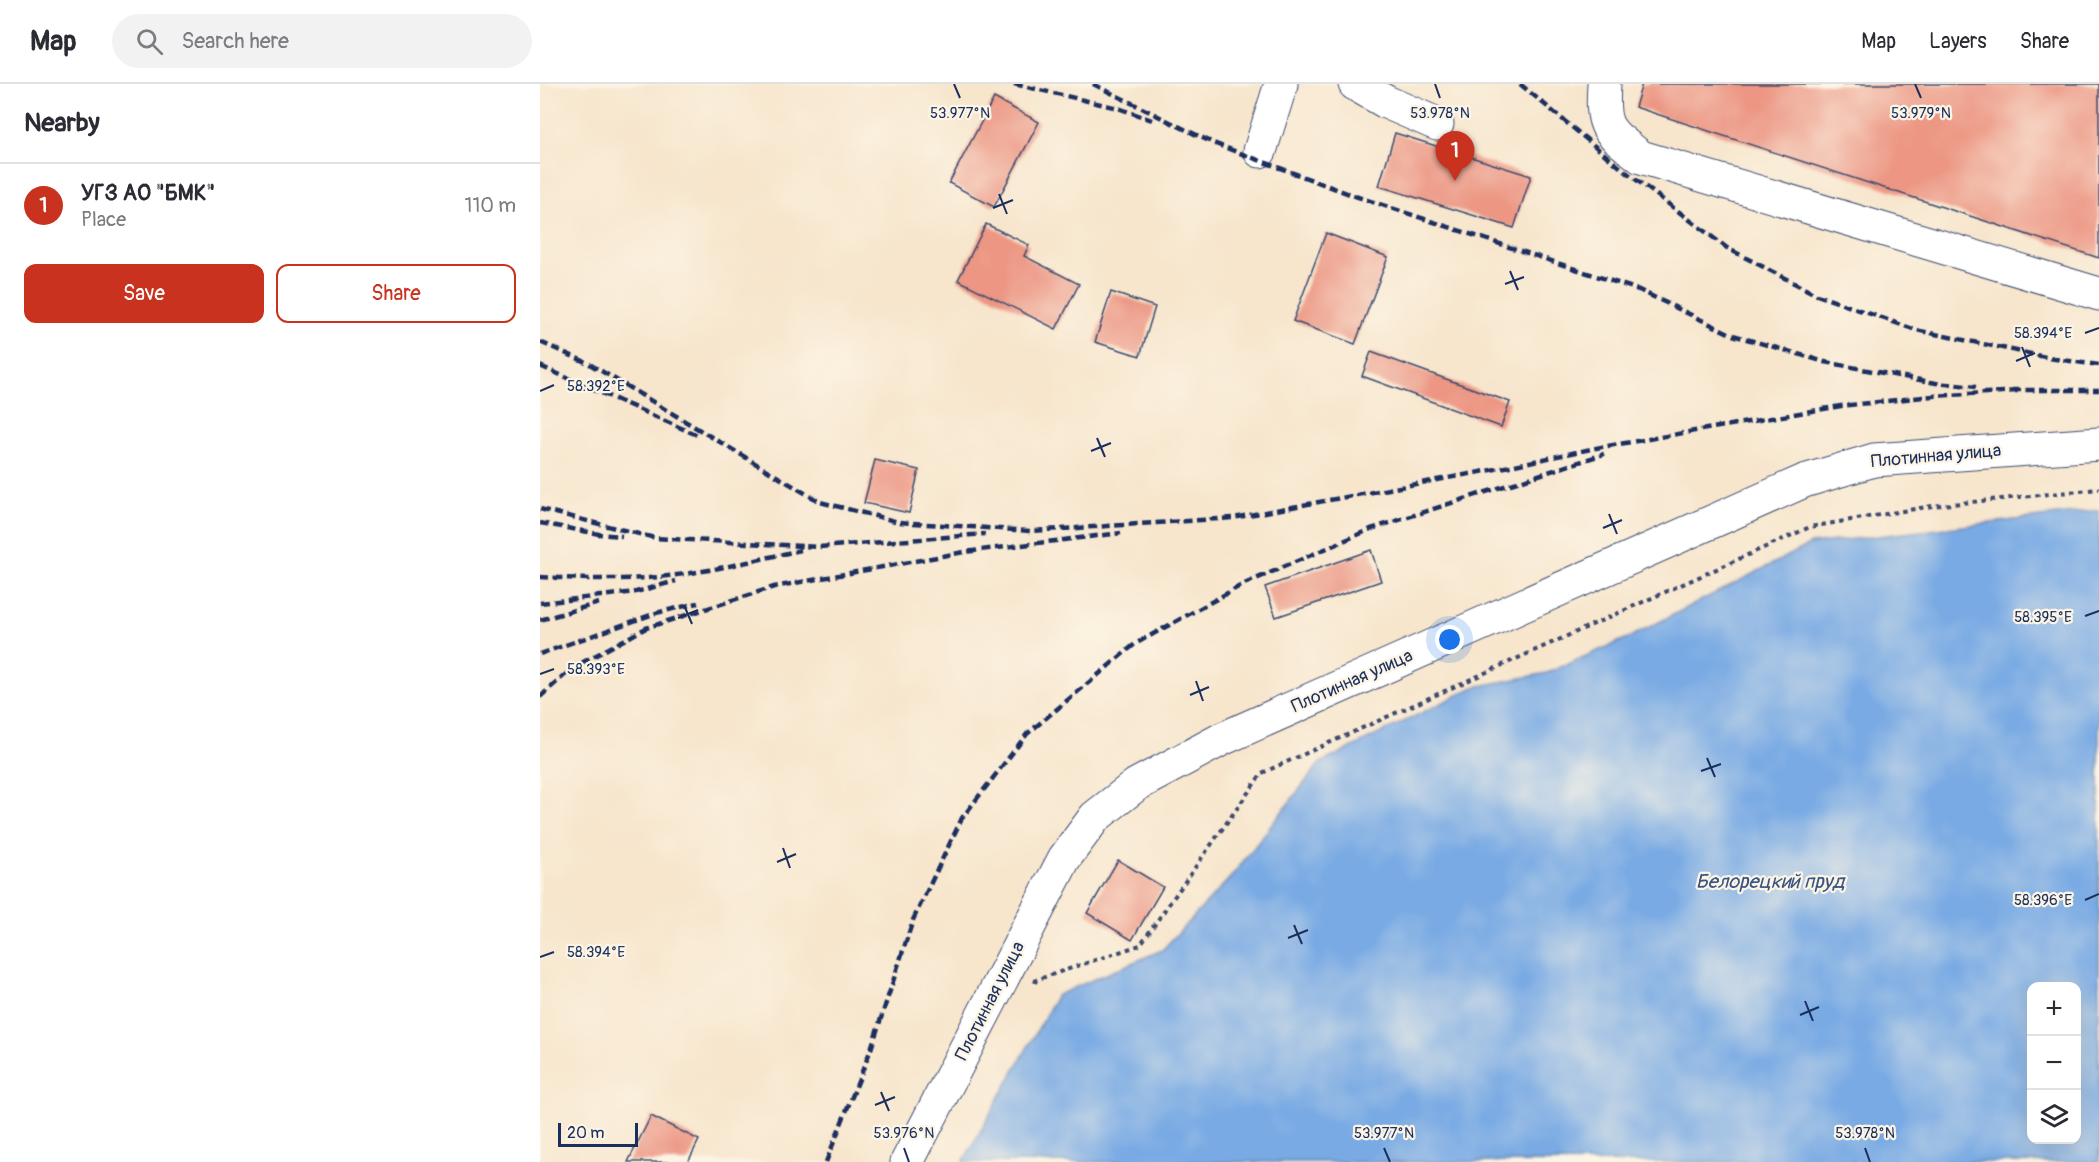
<!DOCTYPE html>
<html lang="en">
<head>
<meta charset="utf-8">
<style>
  body { margin:0; font-family:Pangolin,sans-serif; background:#f2f2f3; color:#2b2b33 }
  .controls { position:absolute; right:18px; bottom:18px; display:grid; overflow:hidden; border-radius:12px; box-shadow:0 6px 24px #0002 }
  .controls button { width:54px; height:54px; display:grid; place-items:center; padding:0; border:0; border-bottom:2px solid #e1e1e2; background:#fff; color:#2b2b33; font:30px sans-serif }
  .scale { position:absolute; left:18px; bottom:15px; width:80px; box-sizing:border-box; padding-left:6px; border:3px solid #1b2f5e; border-top:0; font-size:16px; line-height:21px; white-space:nowrap; color:#1b2f5e; -webkit-text-stroke:4px #fcf5e5; paint-order:stroke }
  .you { position:absolute; left:910px; top:556px; width:21px; height:21px; margin:-15px; border:4px solid #fff; border-radius:50%; background:#1a73e8; box-shadow:0 0 0 9px #1a73e833 }
  .badge { display:grid; place-items:center; width:39px; height:39px; border-radius:50%; background:#c8321e; color:#fff; font-size:20px; font-weight:700 }
  .pin { position:absolute; translate:-50% -50px; filter:drop-shadow(0 2px 3px #0008) }
  .pin::after { content:''; position:absolute; top:32px; width:21px; height:18px; background:inherit; clip-path:polygon(0 0,100% 0,50% 100%) }
  .list { margin:0; padding:0; list-style:none }
  h2 { display:flex; justify-content:space-between; align-items:center; height:78px; margin:0; padding:0 24px; font-size:26px }
  h2 small { font-size:20px; font-weight:400; color:#7c7c81 }
  .list li { display:grid; grid-template-columns:39px 1fr auto; gap:18px; align-items:center; box-sizing:border-box; height:84px; padding:0 24px; border-top:2px solid #e1e1e2 }
  .list b { display:block; font-size:22px; white-space:nowrap }
  .list p { margin:0; font-size:20px; white-space:nowrap; color:#7c7c81 }
  .list em { font-size:20px; font-style:normal; color:#7c7c81 }
  .actions { display:flex; gap:12px; padding:18px 24px }
  .actions a { flex:1; padding:14px 0; border:2px solid #c8321e; border-radius:12px; text-align:center; font-size:21px; color:#c8321e }
  .actions .main { background:#c8321e; color:#fff }
  .icon { flex:none; width:33px; height:33px; fill:none; stroke:currentColor; stroke-width:2; stroke-linecap:round; stroke-linejoin:round }
  .map { position:relative; flex:none; width:1559px; height:1078px; overflow:hidden }
  header { display:flex; align-items:center; gap:36px; box-sizing:border-box; height:84px; padding:0 30px; background:#fff; border-bottom:2px solid #e1e1e2 }
  header strong { font-size:28px }
  nav { display:flex; gap:33px; margin-inline-start:auto; font-size:21px }
  .search { width:420px; height:54px; background:#f2f2f3; display:flex; align-items:center; gap:15px; box-sizing:border-box; padding:0 21px; border-radius:33px; color:#7c7c81; font-size:22px }
  main { display:flex }
  aside { flex:1; background:#fff }
  .map>svg:first-child { display:block }
</style>
</head>
<body>
<header>
<strong>Map</strong>
<div class="search"><svg class="icon" aria-label="search" viewBox="0 0 24 24"><circle cx="10" cy="10" r="6"/><path d="M15 15l6 6"/></svg>Search here</div>
<nav><a>Map</a><a>Layers</a><a>Share</a></nav>
</header>
<main>
<aside>
<h2>Nearby<small></small></h2>
<ul class="list">
<li><span class="badge">1</span><div><b>УГЗ АО &quot;БМК&quot;</b><p>Place</p></div><em>110 m</em></li>
</ul>
<div class="actions"><a class="main">Save</a><a>Share</a></div>
</aside>
<div class="map">
<svg width="1559" height="1078" viewBox="0 0 1559 1078">
  <rect width="100%" height="100%" fill="#fcf5e5"/>
  <filter id="ink" filterUnits="userSpaceOnUse"><feTurbulence type="fractalNoise" baseFrequency=".0167" numOctaves="2"/><feDisplacementMap in="SourceGraphic" scale="12" xChannelSelector="R" yChannelSelector="G"/><feConvolveMatrix kernelMatrix="1 2 1 2 8 2 1 2 1" color-interpolation-filters="sRGB"/></filter>
  <filter id="wash" filterUnits="userSpaceOnUse"><feTurbulence type="fractalNoise" baseFrequency=".008" numOctaves="4" result="noise"/><feDisplacementMap in="SourceGraphic" scale="24" xChannelSelector="R" yChannelSelector="G"/><feGaussianBlur stdDeviation="1.35" result="paint"/><feColorMatrix in="noise" values="0 0 0 0 0 0 0 0 0 0 0 0 0 0 0 0 0 1.4 0 .05"/><feComposite in="paint" operator="in"/></filter>
  <g filter="url(#wash)">
    <rect width="100%" height="100%" fill="#f7e5cc"/>
    <path fill="#79aae4" stroke="#4a6ca1" stroke-width="1.5" fill-rule="evenodd" d="M1559 426V1078H423L517 911 622 866 691 793 780 679 934 603 1007 589 1090 553 1271 460ZM1492 902H1536V1056H1492Z"/>
    <g id="blocks">
      <path fill="#ec9683" d="M1102 0H1559V174L1095 23Z
        M454 14 499 38 454 123 409 99Z
        M855 49 991 92 974 144 839 102Z
        M446 140 489 161 484 172 539 200 516 245 418 196Z
        M786 149 848 173 815 260 753 237Z
        M571 208 615 223 600 272 555 258Z
        M831 268 970 318 961 343 822 292Z
        M335 376 379 386 369 429 324 419Z
        M831 466 841 497 736 533 725 503Z
        M578 776 623 803 592 856 547 829Z
        M111 1032 159 1056 148 1078H88Z"/>
    </g>
  </g>
  <g filter="url(#ink)">
    <use href="#blocks" fill-opacity="0" stroke="#3c4a6e" stroke-width="1.5"/>
    <g fill="none" stroke-linecap="round" stroke-linejoin="round">
      <g stroke="#3c4a6e" stroke-width="35">
        <path id="minor" d="M815 0 846 18 897 40
          M1064 0C1061 46 1067 46 1101 73L1559 210
          M720 67 741 0
          M367 1078 524 775 555 733 596 701 682 655 1264 397 1334 376 1559 360"/>
      </g>
      <path stroke="#3c4a6e" stroke-width="4" stroke-dasharray="4.5 4.5" stroke-linecap="butt" d="M495 899 496 896 600 861 722 689 1270 443 1392 422 1559 405"/>
      <use href="#minor" stroke="#fff" stroke-width="33"/>
      <path stroke="#1b2f5e" stroke-width="4.5" stroke-dasharray="9 4.5" stroke-linecap="butt" d="M474 0 578 24 612 36
        M553 0 673 59 815 112 1099 206 1193 251 1285 278 1396 299 1436 303
        M980 0 1086 88 1187 164 1277 211 1376 246 1515 275 1559 281
        M0 258 48 279 280 418 359 438 490 447 693 434 951 386 1056 364 1301 322 1393 312 1479 307
        M0 282 157 351
        M1472 306H1559
        M0 425 115 454 279 463 445 450
        M0 439 59 450 82 452
        M0 493C35 495 71 496 106 494 158 491 211 477 261 466
        M0 519 96 508 136 497
        M0 536 59 519
        M0 570 116 529 158 519
        M0 613 34 583 106 544 234 503 424 468 581 449
        M286 1078 331 965 373 836 422 734 487 650 595 560 702 501 831 445 1064 370"/>
    </g>
  </g>
  <path fill="none" stroke="#1b2f5e" stroke-width="2" d="M414 0 420 14M895 0 900 14M1375 0 1381 14M459 110 467 130M453 124 473 116M970 187 978 206M965 200 984 193M1545 249 1559 244M1482 263 1490 283M1476 277 1495 269M0 307 14 301M557 354 565 373M551 367 571 359M1069 430 1077 450M1063 444 1082 436M144 521 152 540M1545 532 1559 527M138 534 158 526M0 590 14 585M656 597 663 617M650 611 669 603M1167 674 1175 693M1161 687 1181 680M243 764 250 784M237 778 256 770M1545 816 1559 810M754 841 762 860M748 854 768 846M0 873 14 868M1265 917 1273 937M1260 931 1279 923M341 1008 349 1027M335 1021 355 1013M364 1064 369 1078M844 1064 850 1078M1325 1064 1330 1078"/>
  <g text-anchor="middle" dominant-baseline="central" stroke-width="4.5" stroke-linejoin="round" paint-order="stroke">
    <g font-size="18" fill="#1b2f5e" stroke="#fcf5e5">
      <text transform="translate(1396 372) rotate(-5)">Плотинная улица</text>
      <text transform="translate(812 597) rotate(-24)">Плотинная улица</text>
      <text transform="translate(450 917) rotate(-63)">Плотинная улица</text>
    </g>
    <g font-size="20" font-style="italic" fill="#375486" stroke="#fcf5e5">
      <text x="1230" y="797">Белорецкий пруд</text>
    </g>
  </g>
  <g font-size="15" text-anchor="middle" fill="#1b2f5e" stroke="#fcf5e5" stroke-width="4.5" stroke-linejoin="round" paint-order="stroke">
    <text x="420" y="34">53.977°N</text>
    <text x="900" y="34">53.978°N</text>
    <text x="1381" y="34">53.979°N</text>
    <text x="1503" y="254">58.394°E</text>
    <text x="56" y="307">58.392°E</text>
    <text x="1503" y="538">58.395°E</text>
    <text x="56" y="590">58.393°E</text>
    <text x="1503" y="821">58.396°E</text>
    <text x="56" y="873">58.394°E</text>
    <text x="364" y="1054">53.976°N</text>
    <text x="844" y="1054">53.977°N</text>
    <text x="1325" y="1054">53.978°N</text>
  </g>
</svg>
<div class="controls">
<button>+</button>
<button>−</button>
<button><svg class="icon" aria-label="layers" viewBox="0 0 24 24"><path d="M12 4l9 5-9 5-9-5zM3 14l9 5 9-5"/></svg></button>
</div>
<div class="scale">20 m</div>
<div class="you"></div>
<div class="pin badge" style="left:915px;top:97px">1</div>
</div>
</main>
</body>
</html>
